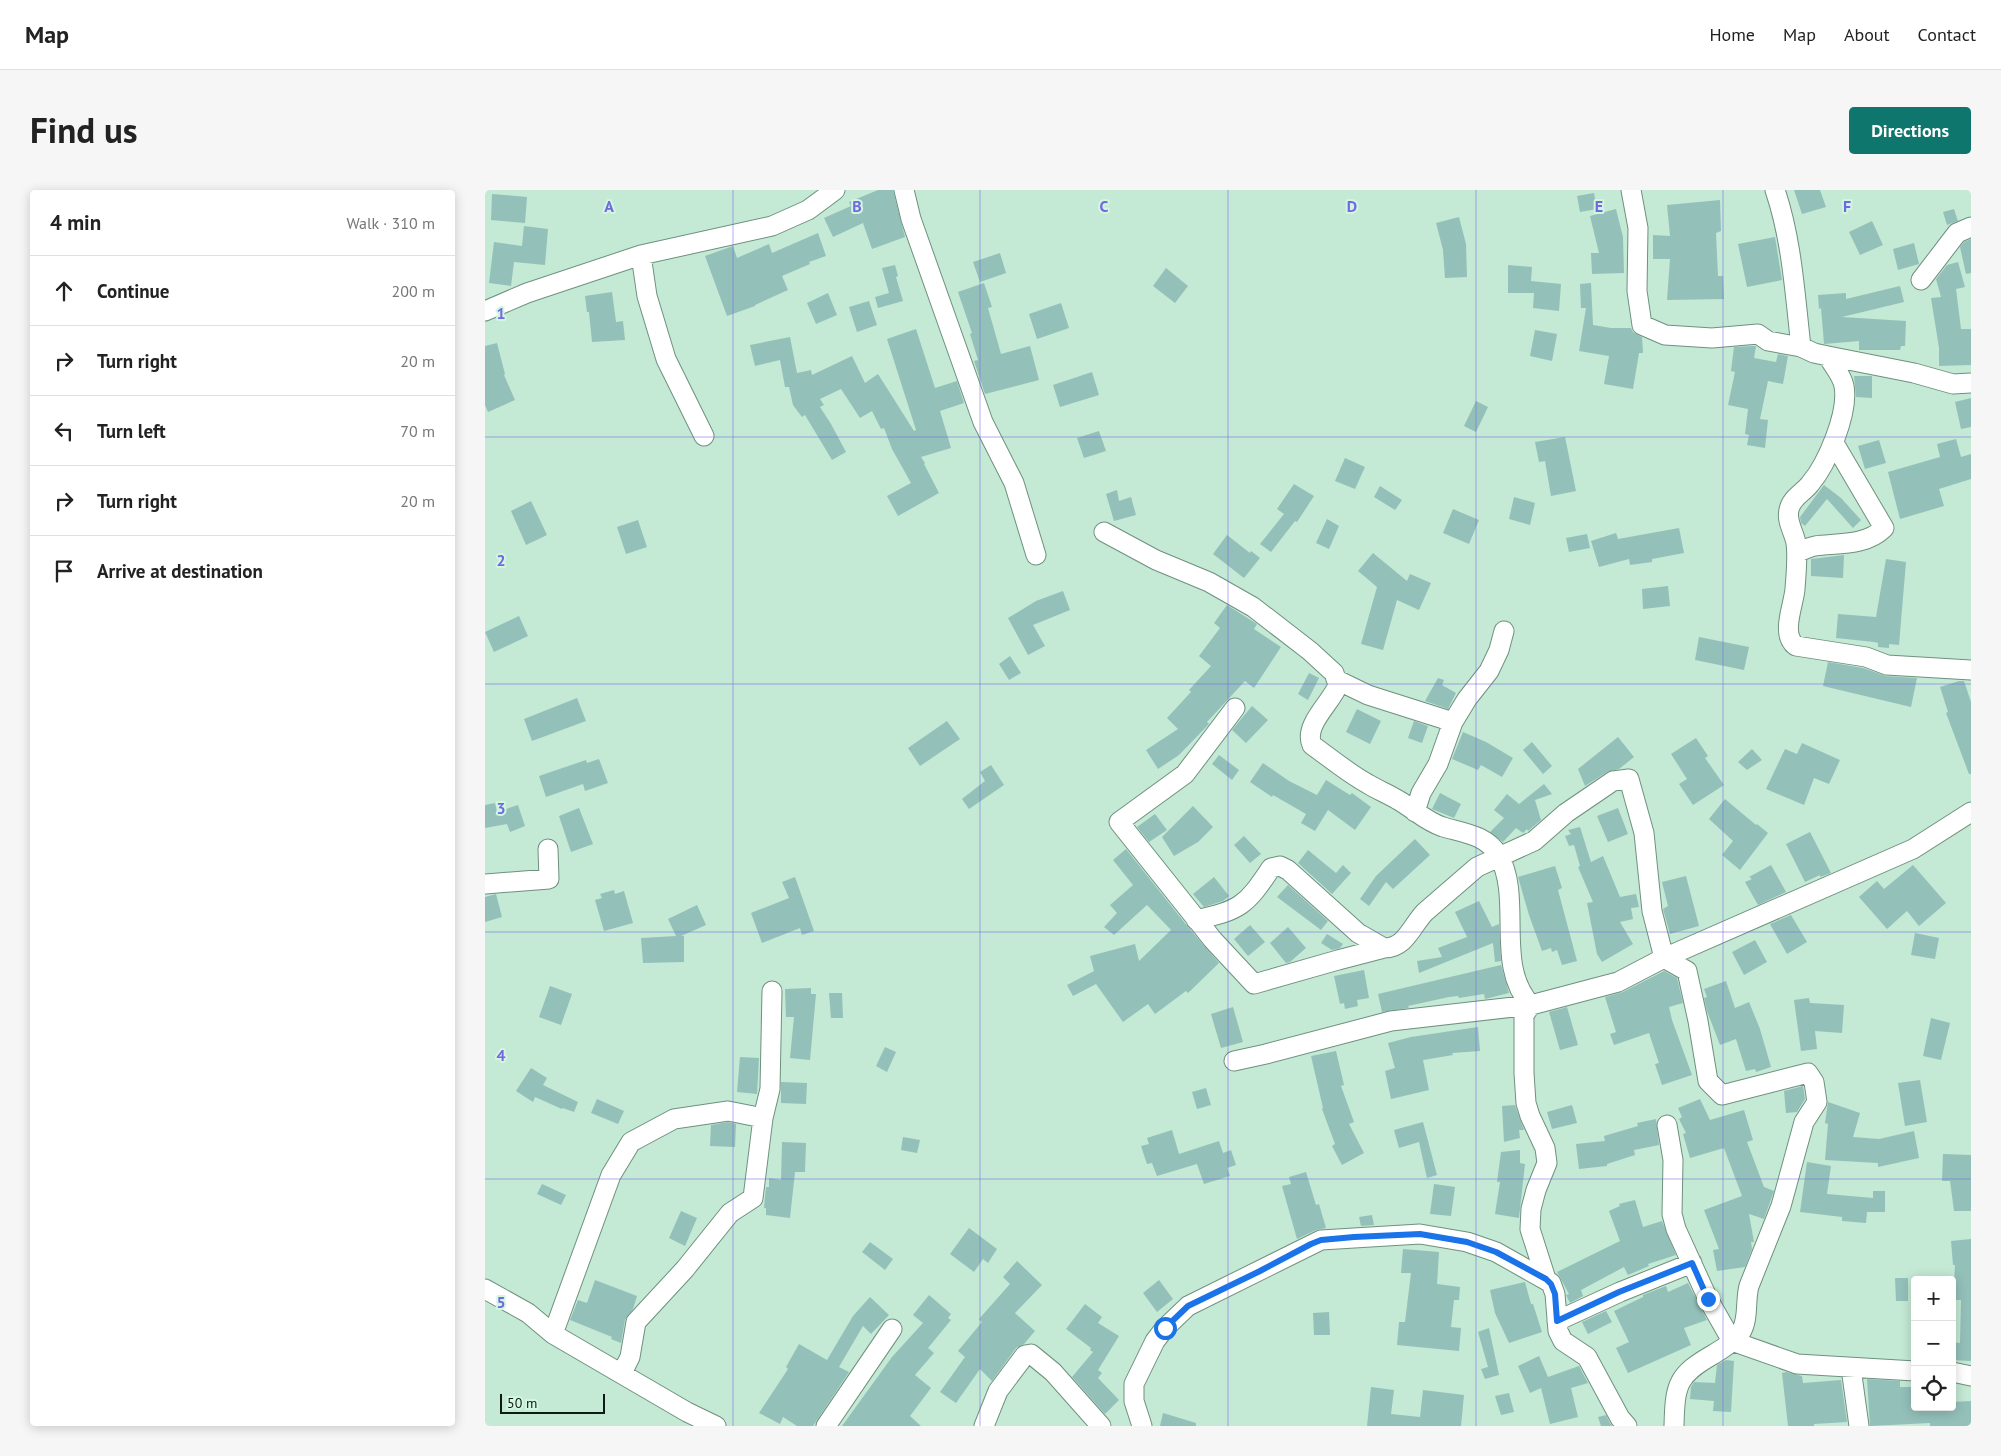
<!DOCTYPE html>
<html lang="en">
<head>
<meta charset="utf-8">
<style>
  body { margin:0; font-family:"PT Sans",sans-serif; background:#f6f6f6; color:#222 }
  .controls { position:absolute; right:15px; bottom:15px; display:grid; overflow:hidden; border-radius:5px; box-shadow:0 2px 12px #0003 }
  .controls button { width:45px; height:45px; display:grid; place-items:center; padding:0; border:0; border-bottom:1px solid #e0e0e0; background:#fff; color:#222; font:25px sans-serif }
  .scale { position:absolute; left:15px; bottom:12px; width:105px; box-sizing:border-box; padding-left:5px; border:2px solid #0e1b14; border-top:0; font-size:14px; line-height:18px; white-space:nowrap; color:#0e1b14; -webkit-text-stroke:4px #d1f6e2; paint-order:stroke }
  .stop { position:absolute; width:15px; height:15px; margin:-11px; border:4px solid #1a73e8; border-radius:50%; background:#fff }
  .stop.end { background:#1a73e8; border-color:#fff; box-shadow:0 1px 5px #0008 }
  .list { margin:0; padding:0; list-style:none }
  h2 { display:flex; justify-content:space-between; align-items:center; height:65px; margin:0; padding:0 20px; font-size:21px }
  h2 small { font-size:16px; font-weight:400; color:#767676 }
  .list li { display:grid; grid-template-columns:32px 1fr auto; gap:15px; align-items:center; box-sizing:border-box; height:70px; padding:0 20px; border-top:1px solid #e0e0e0 }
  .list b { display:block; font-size:19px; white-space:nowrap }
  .list em { font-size:16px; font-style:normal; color:#767676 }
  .icon { flex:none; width:28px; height:28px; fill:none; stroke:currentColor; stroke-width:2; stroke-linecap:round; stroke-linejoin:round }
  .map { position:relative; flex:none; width:1486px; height:1236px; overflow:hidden; border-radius:5px }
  header { display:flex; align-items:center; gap:30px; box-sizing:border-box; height:70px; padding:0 25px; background:#fff; border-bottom:1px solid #e0e0e0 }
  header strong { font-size:24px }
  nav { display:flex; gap:28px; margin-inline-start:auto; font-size:18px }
  .intro { display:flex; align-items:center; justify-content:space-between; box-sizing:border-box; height:120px; padding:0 30px }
  h1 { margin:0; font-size:35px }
  .button { padding:12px 22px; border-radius:5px; background:#0f766e; color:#fff; font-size:18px; font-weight:700 }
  main { display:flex; gap:30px; padding:0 30px }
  aside { flex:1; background:#fff; border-radius:5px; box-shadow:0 2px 12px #0003 }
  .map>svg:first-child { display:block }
</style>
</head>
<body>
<header>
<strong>Map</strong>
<nav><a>Home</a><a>Map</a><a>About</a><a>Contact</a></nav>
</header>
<div class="intro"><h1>Find us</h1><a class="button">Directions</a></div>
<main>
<aside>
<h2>4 min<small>Walk · 310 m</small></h2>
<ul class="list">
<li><svg class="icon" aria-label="ahead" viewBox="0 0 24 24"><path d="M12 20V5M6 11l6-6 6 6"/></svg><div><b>Continue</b></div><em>200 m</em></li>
<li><svg class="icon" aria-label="right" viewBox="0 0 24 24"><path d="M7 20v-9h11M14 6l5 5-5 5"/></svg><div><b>Turn right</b></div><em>20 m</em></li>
<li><svg class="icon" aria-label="left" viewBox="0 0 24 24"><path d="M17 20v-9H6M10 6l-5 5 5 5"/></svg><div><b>Turn left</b></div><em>70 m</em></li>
<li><svg class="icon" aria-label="right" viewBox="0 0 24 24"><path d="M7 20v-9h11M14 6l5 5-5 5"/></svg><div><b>Turn right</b></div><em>20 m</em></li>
<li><svg class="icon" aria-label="arrive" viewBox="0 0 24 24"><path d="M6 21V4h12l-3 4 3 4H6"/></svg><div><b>Arrive at destination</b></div></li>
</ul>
</aside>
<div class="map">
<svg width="1486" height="1236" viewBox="0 0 1486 1236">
  <rect width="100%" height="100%" fill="#c4e9d5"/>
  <path fill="#94c0ba" d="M393 0H408L420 47 387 59 378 33 348 47 339 28 366 16 364 12Z
    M1309 0H1335L1341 17 1317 24Z
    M1109 3 1112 19 1095 22 1092 6Z
    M7 4 42 7 40 33 6 30Z
    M1235 10 1236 41 1231 43 1233 86H1238L1239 109 1182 110 1185 69H1168V45L1185 46 1182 15Z
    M1131 19 1138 47 1139 83 1107 84 1106 63H1114L1105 26Z
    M1469 19 1473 31 1462 35 1458 22Z
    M974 27 981 54 982 87 960 88 958 60 951 33Z
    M1387 31 1398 55 1375 65 1364 42Z
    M39 36 63 39 60 75 29 72 26 96 4 93 9 52 37 56Z
    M333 43 341 66 324 72 325 74 297 86 303 100 270 115V116L242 126 220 66 248 56 252 68 284 54 287 63Z
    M1290 47 1297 90 1262 97 1253 54Z
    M1486 49V83L1481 84 1475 57 1479 52Z
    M1429 53 1434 74 1413 80 1408 59Z
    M515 63 521 83 495 92 488 72Z
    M1473 72 1480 97 1471 99 1476 139H1486V175L1454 176V158L1446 108 1456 107 1451 89 1462 75Z
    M410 75 413 86 411 87 418 111 393 118 390 107 404 103 397 78Z
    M1023 75 1047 77 1046 91 1076 94 1074 121 1048 118 1049 103H1023Z
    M681 78 703 96 690 113 668 96Z
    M499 93 507 117 503 118 516 164 545 156 554 190 500 204 489 171 493 170 485 144 487 143 473 102Z
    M1106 93 1108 135 1126 138H1146L1148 142 1157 147 1158 163H1154L1148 199 1119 194 1124 166 1094 161 1101 118H1096L1095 94Z
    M1415 96 1419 112 1357 127 1421 131 1420 156H1416L1415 160H1374V151L1339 154 1336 118 1334 119 1333 105 1361 103V109Z
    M127 102 131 132 138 131 140 150 107 152 104 122H102L100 106Z
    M343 103 352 125 331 134 322 113Z
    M384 111 392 135 372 142 364 117Z
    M576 113 584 138 552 149 544 124Z
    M431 139 450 198 472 191 479 213 455 221 466 258 436 267 440 273 439 274 454 303 413 326 402 306 426 293 407 259 399 238 396 239 387 221 375 228 356 199 335 209 339 215 335 217 346 234 361 262 347 270 320 225 317 227 308 215 304 197H300L295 170 270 176 265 155 305 147 312 183 326 180 327 185 367 166 380 193 393 184 429 241 431 240 402 149Z
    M1050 140 1072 144 1067 171 1045 166Z
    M12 153 20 184 19 185 30 210 3 222 0 215V156Z
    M1267 156H1271L1269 168 1291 172 1293 164 1303 166 1298 194 1283 191 1275 229 1283 230 1280 258 1262 255 1264 245 1260 244 1263 219 1243 215 1250 182 1246 181 1249 157Z
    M607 182 614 205 575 217 568 195Z
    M1369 186H1387V208L1371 207Z
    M1486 208V237L1476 239 1470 212Z
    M991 211 1003 217 991 242 979 236Z
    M614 241 621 261 599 268 592 248Z
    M1080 247 1091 301 1066 306 1060 271 1054 272 1050 252Z
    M1471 249 1476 267 1486 264V289L1454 299 1459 316 1415 329 1403 282 1455 267 1452 254Z
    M1394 250 1401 273 1380 279 1373 256Z
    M860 268 880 277 870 299 850 291Z
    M809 294 829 306 812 332 810 331 786 362 775 354 799 324 792 319Z
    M1339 295 1356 308 1376 330 1368 338 1342 309 1320 336 1316 333 1315 327Z
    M895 296 917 310 910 320 889 307Z
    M632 300 634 311 646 307 651 325 629 331 621 304Z
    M1029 307 1050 313 1045 335 1024 329Z
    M46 311 62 345 41 355 26 321Z
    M968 319 994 330 984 354 958 343Z
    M842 329 854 336 844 359 831 353Z
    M153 330 162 357 141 364 132 337Z
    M1194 338 1199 363 1167 369V372L1145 375 1144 369 1114 377 1106 351 1131 343 1133 349Z
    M1102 344 1105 358 1084 362 1081 348Z
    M742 345 765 363 766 361 775 368 759 388 728 364Z
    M888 363 922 391 925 384 946 393 934 420 912 410 898 460 876 454 892 397 873 381Z
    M1359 365 1358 388 1326 386V369Z
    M1401 369 1421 372 1414 455 1404 454V458L1393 457V453L1389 452 1351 448 1353 424 1391 427Z
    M1183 396 1185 416 1158 419 1157 399Z
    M578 401 585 420 548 435 560 456 543 465 523 428 551 411Z
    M742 415 772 434 769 439 796 457 769 498 760 491 722 532 724 534 723 535 694 565 673 579 661 560 693 539 682 528 706 502 704 500 726 476 714 466 735 438 729 433Z
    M34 426 43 446 9 462 0 442Z
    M1214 447 1264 457 1259 480 1210 470Z
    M525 466 536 483 524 490 514 474Z
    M1343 472 1378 478 1401 486 1432 488 1426 517 1338 496Z
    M824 483 834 488 823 510 813 504Z
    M953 488 959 490 957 495 971 503 963 519 940 511Z
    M1474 491H1479L1486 512V584H1484L1461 523 1463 522 1455 497Z
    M92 508 101 531 47 551 39 529Z
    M767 516 783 530 761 553 747 540Z
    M872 519 896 531 885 554 861 542Z
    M462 531 475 549 435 576 423 558Z
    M929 531 943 536 937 553 923 548Z
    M978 542 1001 552 1028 568 1017 587 996 575 993 580 967 569Z
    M1133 547 1149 567 1134 579 1122 582 1100 596 1093 579Z
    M1211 548 1223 566 1220 568 1239 595 1208 615 1194 594 1202 589 1186 564Z
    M1047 552 1067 576 1058 584 1038 560Z
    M1317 553 1355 570 1344 594 1329 588 1319 615 1281 599 1300 559 1312 564Z
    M1267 559 1277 570 1262 580 1253 572Z
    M734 565 754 580 747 590 727 574Z
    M114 569 123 593 100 601 98 594 61 607 54 586 101 570 102 573Z
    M778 573 804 591 832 605 841 590 865 605 867 603 886 617 870 640 843 620 830 641 816 633 821 624 788 605 787 607 765 592Z
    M506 575 519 595 484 619 477 609 500 591 495 582Z
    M1059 594 1067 604 1050 610 1056 630 1043 641 1042 639 1038 643 1031 638 1018 652 1005 642 1019 628 1009 620 1022 604 1034 614Z
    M955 603 976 614 969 628 947 619Z
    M1240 609 1271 635 1272 634 1283 643 1255 680 1237 665 1248 651 1224 629Z
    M10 613 12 622 33 615 40 636 25 642 22 634 0 638V615Z
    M708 616 728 637 713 652 689 666 677 647Z
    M94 618 108 654 86 662 74 626Z
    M1133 618 1143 644 1123 652 1112 626Z
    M670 624 682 640 664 652 652 637Z
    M1095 637 1106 672 1118 666 1135 707 1151 704 1154 717 1146 718 1148 729 1135 732 1148 754 1117 772 1112 764 1102 713 1108 712 1093 677 1095 676 1089 655 1084 656 1080 646 1086 644 1083 640Z
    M1325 642 1346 683 1335 687V685L1320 692 1301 654Z
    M759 646 776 664 765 673 749 655Z
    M930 649 945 665 908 699 901 692 884 716 875 709 891 686Z
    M641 659 703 737 734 773 703 803 701 801 670 824 663 814 638 832 611 794 588 806 582 795 609 781 605 766 650 754 654 771 686 740 662 715 629 745 619 737 632 723 625 715 648 695 628 670Z
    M823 660 851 683 858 675 866 683 847 704 813 673Z
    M1286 675 1301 702 1273 715 1260 692 1267 689 1264 687Z
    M1428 675 1461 713 1434 736 1422 721 1402 739 1374 707 1392 691 1399 699Z
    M1070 676 1077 698 1073 700 1092 771 1077 775 1072 760 1067 762 1066 758 1057 761 1044 725 1033 687Z
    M1201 686 1214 736 1185 744 1178 719 1183 716 1177 692Z
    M310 687 329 741 317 745 315 738 277 753 266 723 304 708 297 692Z
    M729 687 744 706 738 711 719 717 708 704Z
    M803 695 843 731 836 740 792 707Z
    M129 700 130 704 139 701 148 733 119 741 110 710 117 708 115 704Z
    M11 704 17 727 0 732V707Z
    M994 711 1007 737 1014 734 1016 771 1010 772 1008 753 934 783 932 771 957 767 953 758 982 747 970 722Z
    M212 715 221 735 196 746H199V772L158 773 156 748 191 746 183 729Z
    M1306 725 1322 752 1302 764 1285 734Z
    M765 735 780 752 763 766 749 749Z
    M803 737 821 758 805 772 801 773 785 753Z
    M1430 743 1454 748 1450 769 1426 765Z
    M842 744 858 754 855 758 847 760 836 753Z
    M1270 750 1282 772 1259 785 1247 762Z
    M1016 775 1024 803 1000 809 999 804 974 808 973 806 964 807 923 816 924 818 897 822 893 804Z
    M879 780 884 808 872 810 873 816 860 819 859 813 855 814 849 786Z
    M1179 781 1192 788 1198 813 1184 817 1187 830 1207 885 1177 895 1170 874 1174 873 1164 843 1129 855 1125 844 1131 842 1120 807 1138 802Z
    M1241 791 1250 818 1264 812 1275 839 1286 877 1271 882 1270 879 1261 881 1251 849 1235 855 1222 821 1219 808 1222 807 1219 799Z
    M65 796 87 804 76 835 54 827Z
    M326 798V804H331L325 870 305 868 309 827H301L300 799Z
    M344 803H357L358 828H346Z
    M1324 808 1325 813 1359 815 1357 843 1330 841 1332 859 1316 861 1309 810Z
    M748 817 758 852 736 858 726 824Z
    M1082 817 1093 855 1075 860 1064 822Z
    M1446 828 1465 833 1456 870 1438 866Z
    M993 837 995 861 967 863 968 865 938 870 944 900 906 909 900 881 910 878 903 853 926 847Z
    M400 857 411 862 402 882 391 876Z
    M851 861 859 895 856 896 869 932 864 934 879 963 857 975 847 956 850 954 837 919 838 918 826 866Z
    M255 867 274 868 272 904 252 902Z
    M46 878 62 888 58 895 93 912 89 922 78 918 77 919 50 907 48 912 31 901Z
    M1435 890 1442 932 1420 936 1413 893Z
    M296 892 322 893 321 914 296 913Z
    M1318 896 1320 909 1312 922 1301 923 1299 901Z
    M721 898 726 915 712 919 707 902Z
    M112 909 139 921 133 934 106 923Z
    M1215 909 1225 930 1259 920 1268 950 1262 952 1279 997 1289 1001 1279 1029 1264 1024 1269 1052H1266L1267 1059 1260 1077 1232 1081 1228 1060 1234 1059 1219 1020 1257 1006 1239 958 1205 968 1198 944 1201 943 1194 929 1197 927 1193 918Z
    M1343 912 1375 923 1368 947 1394 949 1429 941 1434 968 1393 977V973L1340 970 1343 934 1340 933Z
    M1030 915 1039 940H1034L1035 948 1019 952 1017 916Z
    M1087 915 1092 933 1067 939 1062 922Z
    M1171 929 1174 955 1149 960 1150 965 1122 974V976L1094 979 1091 954 1120 951 1119 946 1153 936 1152 933Z
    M243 932 251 934 250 957 225 956 226 935Z
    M938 932 952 985 942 988 934 952 914 958 909 940Z
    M687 940 694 964 734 951 738 963 746 960 751 975 742 978 745 986 719 994 712 974 672 986 667 973 662 974 656 956 664 954 662 948Z
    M418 947 435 950 432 963 416 960Z
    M297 952 321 953 320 982H310L305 1028 281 1025V1018H279L281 997H284V988L296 990Z
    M1035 960V973L1040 974 1034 1028 1010 1024 1015 992H1012L1016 962Z
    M1458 964 1486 965V1021H1469L1465 991H1457Z
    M1322 972 1346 976 1342 1004 1388 1008V1001H1400V1022H1382L1381 1033 1357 1031V1027L1315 1022Z
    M821 982 831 1015 834 1014 841 1038 831 1040 812 1049 797 996 806 994 804 987Z
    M57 994 81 1005 76 1015 52 1004Z
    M949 994 970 997 966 1026 945 1024Z
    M1150 1010 1158 1037 1177 1031 1191 1065 1163 1074 1164 1076 1143 1085 1139 1077 1096 1100 1098 1106 1085 1113 1081 1105 1084 1104 1072 1082 1135 1051 1124 1021 1135 1016 1134 1014Z
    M196 1021 212 1028 200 1056 184 1048Z
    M887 1025 889 1035 876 1036 874 1027Z
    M484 1038 512 1059 503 1073 498 1069 489 1082 465 1064Z
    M1486 1049V1171L1467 1170V1152L1475 1153 1476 1110H1468L1470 1075H1468L1466 1051Z
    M385 1052 408 1069 400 1080 377 1062Z
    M918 1059 954 1062 952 1094 975 1097 974 1110H969L966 1137 976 1138 974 1161 912 1155 914 1132H920L926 1083H916Z
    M532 1071 557 1095 530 1123 550 1141 539 1154 531 1158 507 1191 495 1179 471 1213 455 1202 480 1167 473 1161 497 1132 494 1129 525 1094 518 1087Z
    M1410 1088H1423V1111H1411Z
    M110 1090 152 1106 148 1119 140 1130 136 1153 126 1149 127 1147 85 1130 93 1110 102 1113Z
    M674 1090 688 1109 672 1122 658 1103Z
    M1040 1092 1046 1114H1048L1057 1142 1024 1153 1010 1123 1005 1100Z
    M1203 1093 1222 1130 1199 1138 1206 1155 1143 1183 1131 1158 1144 1152 1129 1121 1158 1107V1105L1181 1096 1183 1102Z
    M444 1105 466 1124 463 1128 466 1130 443 1158 449 1163 430 1185 446 1198 425 1226 436 1236H357L407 1167 438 1133 428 1125Z
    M385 1107 404 1125 386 1144 378 1136 354 1177 364 1182 328 1236H312L298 1227 295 1234 274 1223 303 1179 301 1177 314 1154 342 1170 368 1126Z
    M600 1114 617 1127 613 1133 634 1146 613 1180 617 1183 613 1188 634 1210 620 1224 587 1187 608 1162 605 1160 606 1158 581 1139Z
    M1121 1121 1127 1132 1103 1144 1097 1132Z
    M844 1122 845 1145H829L828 1123Z
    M1004 1138 1014 1185 1000 1189 996 1179 1003 1177 993 1142Z
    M1054 1166 1063 1187 1094 1176 1103 1193 1086 1198 1093 1227 1065 1234 1056 1198 1045 1203 1033 1176Z
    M1241 1170 1249 1171 1246 1222 1228 1221 1229 1211 1205 1209 1206 1197 1209 1192 1230 1193 1232 1175Z
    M1301 1182 1317 1186 1318 1193 1356 1190 1362 1232 1329 1234V1236H1303L1297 1183Z
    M1382 1189 1415 1191V1197H1430V1217H1467V1212L1486 1211V1236H1445V1233L1385 1236Z
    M886 1197 909 1200 906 1224 935 1227 938 1200 979 1205 976 1236H882Z
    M1024 1203 1029 1222 1016 1225 1010 1206Z
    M678 1223 711 1233V1236H675Z
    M1121 1225 1125 1233 1127 1236H1116L1113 1227Z"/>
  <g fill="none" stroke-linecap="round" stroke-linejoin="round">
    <g stroke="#6e917e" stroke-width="21">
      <path id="minor" d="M419 0 426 29 498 232 529 293 551 365
        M1146 0 1153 38 1152 101 1157 135 1180 145 1227 148 1273 144 1283 151 1316 157
        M1290 0C1307 50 1310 105 1316 157L1329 163 1343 166C1348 176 1357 185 1359 196 1364 223 1342 274 1325 294 1318 303 1306 308 1304 320 1301 331 1309 342 1311 353 1313 368 1311 384 1310 399 1309 414 1295 445 1311 456L1381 467 1402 475 1486 480
        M156 65 162 106 181 169 219 246
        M1436 90 1472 43 1486 37
        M0 121 42 103 156 65 287 36 323 20 350 0
        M1343 166 1429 183 1468 194 1486 193
        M619 342 671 370 724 392 768 417 825 461 849 483 853 495C847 512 818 535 827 555 845 568 863 583 883 594 893 600 903 604 913 610 929 619 940 631 958 637 979 643 1002 645 1014 666 1038 709 1009 776 1046 815L1039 825V883L1041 913 1045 926 1060 958 1062 973 1051 1000 1046 1019 1045 1039 1061 1089
        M1312 363C1318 360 1324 357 1330 356 1353 353 1381 356 1399 338L1349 253
        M852 490 883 505 968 532
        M930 622 936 603 953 574 968 532 982 509 1004 481 1014 460 1019 441
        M0 694 64 689 63 659
        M711 730C755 720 761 716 786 678L795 676 803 680 873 743 899 758
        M749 871 781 864 906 831 1046 815 1133 792 1179 768 1167 721 1159 643 1144 589 1128 591 1081 623 1049 651 992 677 940 722C927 735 921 758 899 758L853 770 769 794 728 750 634 632 700 584 750 518
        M1182 935 1188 970 1187 1024 1191 1039 1223 1109 1247 1151 1312 1174 1430 1181
        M0 1099 43 1123 68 1144 202 1222 231 1236
        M1072 1131 1135 1102 1207 1073
        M68 1144 126 985 146 952 189 929 243 921 278 928 285 899 287 801
        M1366 1178 1374 1236
        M1467 1182 1486 1186
        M137 1183 145 1167 151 1132 200 1079 245 1023 268 1008 278 928
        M341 1236 407 1139
        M499 1236 513 1201 540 1165 546 1164 568 1182 616 1236
        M657 1236 649 1211V1194L670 1151 680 1138 703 1116 836 1050 935 1044 982 1052 1011 1062 1066 1093 1070 1104 1073 1141 1078 1151 1102 1167 1135 1228 1142 1236
        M1189 1236C1190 1194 1192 1185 1229 1164 1239 1158 1250 1151 1256 1142 1264 1129 1260 1110 1264 1096L1296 1016 1319 932 1332 912 1329 892 1323 883 1237 905 1223 891 1213 831 1202 781 1179 768 1428 659 1486 622"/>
    </g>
    <use href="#minor" stroke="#fff" stroke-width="19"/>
  </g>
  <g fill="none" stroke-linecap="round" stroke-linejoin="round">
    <path stroke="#1a73e8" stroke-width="6" d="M680 1138 703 1116 775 1081 826 1054 836 1050 869 1047 935 1044 982 1052 1011 1062 1061 1089 1066 1094 1070 1104 1072 1131 1134 1102 1207 1073 1223 1109"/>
  </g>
  <path fill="none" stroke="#7268e2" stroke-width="1" stroke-opacity="0.55" d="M248 0V1236M495 0V1236M743 0V1236M991 0V1236M1238 0V1236M0 247H1486M0 494H1486M0 742H1486M0 989H1486"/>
  <g font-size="16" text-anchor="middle" font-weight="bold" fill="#7268e2" stroke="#d1f6e2" stroke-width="4" stroke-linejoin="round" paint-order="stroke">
    <text x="124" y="22">A</text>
    <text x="372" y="22">B</text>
    <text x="619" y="22">C</text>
    <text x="867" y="22">D</text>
    <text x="1114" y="22">E</text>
    <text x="1362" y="22">F</text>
    <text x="16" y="129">1</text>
    <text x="16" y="376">2</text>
    <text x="16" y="624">3</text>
    <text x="16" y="871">4</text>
    <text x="16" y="1118">5</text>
  </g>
</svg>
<div class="controls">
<button>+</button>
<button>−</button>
<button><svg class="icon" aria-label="locate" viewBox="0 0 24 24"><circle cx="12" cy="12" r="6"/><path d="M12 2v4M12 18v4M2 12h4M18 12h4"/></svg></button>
</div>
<div class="scale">50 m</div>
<div class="stop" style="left:680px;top:1138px"></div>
<div class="stop end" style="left:1223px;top:1109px"></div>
</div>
</main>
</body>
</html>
